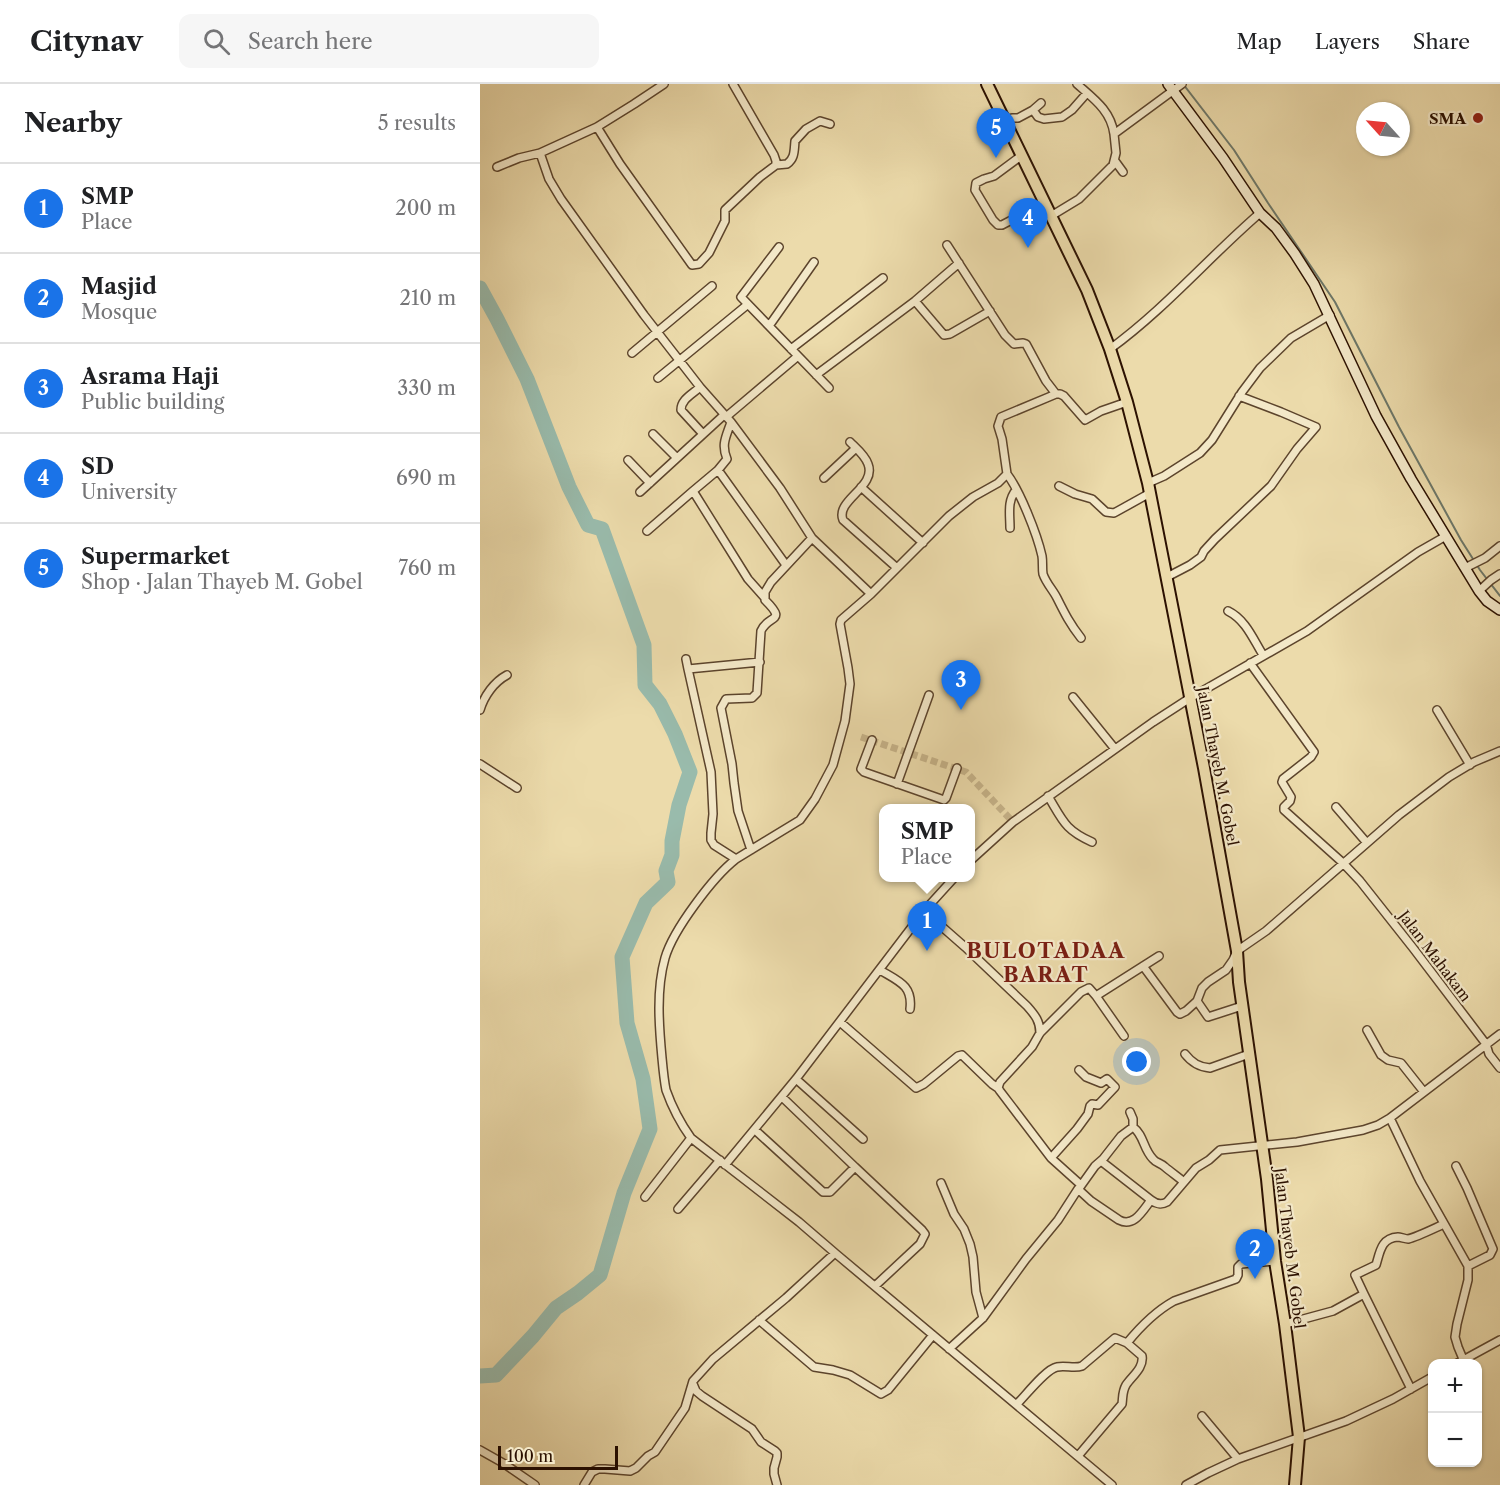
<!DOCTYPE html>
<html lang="en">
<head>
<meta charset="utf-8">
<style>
  body { margin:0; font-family:"Libre Caslon Text",serif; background:#f6f6f6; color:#202124 }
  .controls { position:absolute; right:18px; bottom:18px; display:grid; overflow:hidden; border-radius:12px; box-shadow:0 2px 4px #0004 }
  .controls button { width:54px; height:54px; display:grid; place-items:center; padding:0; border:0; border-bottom:2px solid #e0e0e0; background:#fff; color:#202124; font:30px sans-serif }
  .compass { position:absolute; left:876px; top:18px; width:54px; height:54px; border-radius:50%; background:#fff; box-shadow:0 2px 4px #0004; rotate:297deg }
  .scale { position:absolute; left:18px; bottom:15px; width:120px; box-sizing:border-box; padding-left:6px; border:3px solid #2c1101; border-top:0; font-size:16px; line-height:21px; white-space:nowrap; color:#2c1101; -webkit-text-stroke:4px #f3e8c8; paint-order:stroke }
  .you { position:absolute; left:657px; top:978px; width:21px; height:21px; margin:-15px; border:4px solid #fff; border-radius:50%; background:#1a73e8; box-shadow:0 0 0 9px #1a73e833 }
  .badge { display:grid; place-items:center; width:39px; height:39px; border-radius:50%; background:#1a73e8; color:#fff; font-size:20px; font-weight:700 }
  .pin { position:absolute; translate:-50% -50px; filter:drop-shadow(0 2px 3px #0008) }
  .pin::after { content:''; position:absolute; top:32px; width:21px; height:18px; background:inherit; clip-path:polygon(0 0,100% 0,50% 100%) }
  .popup { position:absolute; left:399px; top:720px; width:96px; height:78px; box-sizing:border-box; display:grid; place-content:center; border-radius:12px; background:#fff; filter:drop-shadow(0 2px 4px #0005); font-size:20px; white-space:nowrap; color:#757577 }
  .popup b { font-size:22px; color:#202124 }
  .popup::after { content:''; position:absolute; left:50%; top:100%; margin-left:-12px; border:12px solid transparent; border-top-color:#fff }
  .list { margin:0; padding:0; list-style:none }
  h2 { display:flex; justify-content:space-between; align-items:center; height:78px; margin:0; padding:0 24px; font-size:26px }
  h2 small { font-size:20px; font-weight:400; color:#757577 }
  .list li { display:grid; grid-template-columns:39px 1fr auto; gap:18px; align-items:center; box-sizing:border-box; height:90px; padding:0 24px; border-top:2px solid #e0e0e0 }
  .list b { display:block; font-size:22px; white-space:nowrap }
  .list p { margin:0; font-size:20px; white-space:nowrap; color:#757577 }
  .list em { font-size:20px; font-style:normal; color:#757577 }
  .icon { flex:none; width:33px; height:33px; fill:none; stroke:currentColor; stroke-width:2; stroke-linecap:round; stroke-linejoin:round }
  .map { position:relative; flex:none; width:1020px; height:1401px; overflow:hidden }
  header { display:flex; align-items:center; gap:36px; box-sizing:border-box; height:84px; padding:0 30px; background:#fff; border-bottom:2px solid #e0e0e0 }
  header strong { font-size:28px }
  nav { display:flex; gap:33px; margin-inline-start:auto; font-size:21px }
  .search { width:420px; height:54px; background:#f6f6f6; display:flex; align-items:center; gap:15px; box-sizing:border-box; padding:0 21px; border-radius:12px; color:#757577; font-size:22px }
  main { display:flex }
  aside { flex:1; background:#fff }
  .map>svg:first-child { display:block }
</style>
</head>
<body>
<header>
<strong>Citynav</strong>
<div class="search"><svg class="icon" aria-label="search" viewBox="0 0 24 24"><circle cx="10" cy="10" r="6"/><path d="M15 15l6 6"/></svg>Search here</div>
<nav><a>Map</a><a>Layers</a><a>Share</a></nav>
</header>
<main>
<aside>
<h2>Nearby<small>5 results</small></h2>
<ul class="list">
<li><span class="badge">1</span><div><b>SMP</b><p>Place</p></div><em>200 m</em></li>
<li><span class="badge">2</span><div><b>Masjid</b><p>Mosque</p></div><em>210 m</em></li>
<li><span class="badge">3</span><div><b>Asrama Haji</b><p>Public building</p></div><em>330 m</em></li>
<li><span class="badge">4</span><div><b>SD</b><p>University</p></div><em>690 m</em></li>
<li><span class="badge">5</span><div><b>Supermarket</b><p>Shop · Jalan Thayeb M. Gobel</p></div><em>760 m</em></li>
</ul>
</aside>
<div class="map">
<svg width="1020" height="1401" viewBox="0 0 1020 1401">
  <rect width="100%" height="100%" fill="#ecdbab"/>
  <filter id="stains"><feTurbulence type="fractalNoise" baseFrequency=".00333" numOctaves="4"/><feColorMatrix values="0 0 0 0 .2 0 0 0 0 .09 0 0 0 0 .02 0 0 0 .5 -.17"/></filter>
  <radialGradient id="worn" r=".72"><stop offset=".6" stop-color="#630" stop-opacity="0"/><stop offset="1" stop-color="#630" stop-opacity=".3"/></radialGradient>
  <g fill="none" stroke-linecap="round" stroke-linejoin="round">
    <path stroke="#6d7768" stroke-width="2" d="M703 0 754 66 788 119 855 218 919 343 981 456 1000 486 1020 512"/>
    <path stroke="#99bbac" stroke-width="15" d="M0 204 17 235 47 295 89 403 108 441 122 445 164 561 165 601 180 620 195 650 210 688 199 721 192 757V771L186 787 188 798 166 819 142 873 147 939 163 995 170 1045 144 1109 120 1191 98 1209 76 1224 53 1252 16 1291 0 1292"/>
    <path stroke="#c6b389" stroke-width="7" stroke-dasharray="7 3.5" stroke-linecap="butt" d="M381 653 486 688 533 738"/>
    <g stroke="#5c442c" stroke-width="10">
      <path id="street" d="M597 0C614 15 631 27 634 50
        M553 26 561 19
        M526 38 532 34H538L553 26 558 33 564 35 582 33 592 26 607 9
        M117 43 140 80 212 181 219 180 229 169 245 137V126L280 93 296 81V77L294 71 253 0
        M60 69 69 95 81 115 164 231 220 303 251 338 300 404 332 454 291 498 285 508V516C308 539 288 530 281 547L277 609 272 614 246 615 241 624 252 680 254 699 258 727 271 766
        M541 72 514 92 504 95 496 99 495 106 513 136 518 141H522L564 119
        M635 77 643 88
        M296 81 307 80C315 74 314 67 315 57L326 45 340 37 350 40
        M17 83 39 74 60 69 117 43 154 20 184 0
        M571 132 599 115 633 81 636 69 634 50 702 0
        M299 163 261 213 349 304
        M435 217 464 251 470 250 510 227
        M289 242 334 178
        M311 265 403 194
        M630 265C685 225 729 173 780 129
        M152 269 232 202
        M336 291 435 217 479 179
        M178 294 267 221
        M220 303C213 310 201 315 201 326L223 350
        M576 310H580L584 312 605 336 621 327 647 318
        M246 333 318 272
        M173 350 197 374
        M370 358C376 364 385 371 388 380 397 403 355 416 363 436L417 484
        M148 376 170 399
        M238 386 247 375C241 360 246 353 251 338
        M527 390C540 407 557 450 562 472 563 478 562 484 563 490 566 499 573 506 577 514 585 530 590 540 601 554
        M344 394 376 364
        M668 399 684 392 720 369 732 356 762 308 780 284 811 254 850 231
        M579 402 595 410 612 415 626 428 634 429 670 409
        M381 403 443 459
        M213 407 238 386 306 481
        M160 408 244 331
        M530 444C530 430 527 417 536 406
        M167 447 213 407 268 495 284 513
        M332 454 391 510
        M985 484 1005 474 1020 462
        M687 493 710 481 721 473 724 467 735 455 791 402 817 365 836 343 801 328 759 312
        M999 507 1011 496 1020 490
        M748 527C766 536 773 555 783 571
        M206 575 208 585
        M770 579 834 668 831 673 803 695 802 698 811 713 810 717 804 723V726L863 779 880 797 933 864 1006 960 1009 970 1020 984
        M593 613 635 665
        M0 626C4 612 14 598 27 591
        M957 626 990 681
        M392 656 381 685 384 688 464 716 466 714 477 684
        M0 680 37 704
        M417 700 449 611
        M568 712C583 737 585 746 612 758
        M856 723 887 759
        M256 775 234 761 231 756V749L233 730 231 688 208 585 280 578
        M490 777 533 738 673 638 710 614 827 547 938 468 966 452
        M444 827 485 863 547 922C555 931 560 937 560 949
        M663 882 697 928 700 930 706 927 717 917 722 904 728 898 746 886 753 876 757 867 786 847 919 731 969 693 994 678 1020 667
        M400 886C418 897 433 901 430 925
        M616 912 644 952
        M717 917 728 933 762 922
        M360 938 436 1004 444 1000 478 972 482 971 512 1000 518 1004
        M887 946 901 971 908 976 921 979 944 1008
        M705 970C712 979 719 983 730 984L769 970
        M316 995 383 1055
        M910 1034 940 1097 988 1182V1196L977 1240 975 1253 978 1263 983 1275
        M653 1043C664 1051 663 1065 673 1075 676 1079 681 1079 685 1083 691 1088 698 1093 704 1098
        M275 1046 343 1108H350L375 1083 302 1013
        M571 1074 597 1045 608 1030 610 1022 612 1020 618 1021 635 1003 627 995 621 999 606 993 599 986
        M621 1077 671 1116
        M245 1081 316 995 444 827 474 794
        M976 1082 987 1104 1013 1165 1010 1171 988 1182
        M375 1083 442 1146 445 1150 440 1160 395 1202
        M461 1099 474 1130 484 1145 490 1160 493 1173 496 1208 503 1234
        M601 1101 571 1074 520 1007 518 1004 520 998 552 963 560 949 601 908 609 904 616 912 679 872
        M600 1103 615 1082 623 1075 641 1052 653 1043V1035L650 1028
        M165 1113 211 1054
        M198 1125 240 1076
        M355 1169 319 1138 211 1054C201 1040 192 1023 186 1006 184 996 183 985 182 974 179 942 176 906 185 874 193 846 233 793 256 775L320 736 335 715 353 681 365 637 370 600 368 584 360 540 361 536 391 510 469 432 493 413 518 399 527 390 522 355 518 342 521 333 576 310 566 297 546 260 543 259 534 260 525 251 467 161
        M279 1236 334 1283 353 1286 370 1291 401 1310 408 1306 453 1251
        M805 1240 853 1227 884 1210
        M647 1259C660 1243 676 1227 694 1217L756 1195 758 1191V1183L761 1180 795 1177
        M469 1265 503 1234 546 1175 578 1136 598 1105 611 1117 639 1136C654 1144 663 1126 671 1116 676 1120 682 1121 687 1118L716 1084 729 1076 740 1066 817 1058 883 1046 898 1041 910 1034 1020 950
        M976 1280 1020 1256
        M213 1300 216 1307 222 1312 272 1345 281 1358 295 1367 297 1369V1373L294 1384V1390L297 1401
        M931 1305 884 1210 875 1191 896 1181C900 1168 901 1154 918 1153 920 1153 926 1155 928 1155 937 1153 955 1144 964 1140
        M537 1320C546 1311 566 1285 577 1283 586 1281 594 1285 602 1282L635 1254 647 1259 662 1272C664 1284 652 1292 646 1301 642 1308 643 1313 642 1320L598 1372
        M722 1332 758 1375
        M0 1366 23 1379 55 1401
        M104 1401 112 1388 118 1385H125L150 1387 156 1384 168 1372 175 1368 205 1324 213 1297 233 1275 306 1214 355 1169 632 1401
        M706 1401 728 1389 758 1375 866 1337 913 1315 952 1293"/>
    </g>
    <g stroke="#2c1101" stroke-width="12">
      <path id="secondary" d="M688 0 743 74 780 129 796 144 815 170 834 200 896 332 931 395 999 507 1007 517 1020 526"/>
    </g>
    <g stroke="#2c1101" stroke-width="14">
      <path id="primary" d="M507 0 607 206 630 265 647 318 668 399 724 684 757 867 759 898 787 1095 795 1177 805 1240 819 1353 815 1401"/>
    </g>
    <use href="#street" stroke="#f3e8c8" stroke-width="7"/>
    <use href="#secondary" stroke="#f3e8c8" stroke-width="9"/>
    <use href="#primary" stroke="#ecdbab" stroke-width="10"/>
  </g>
  <circle fill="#8f2418" stroke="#f3e8c8" stroke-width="2" cx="998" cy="34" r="6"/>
  <g text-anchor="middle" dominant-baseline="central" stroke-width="4.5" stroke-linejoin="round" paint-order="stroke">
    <g font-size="15" font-weight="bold" fill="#2c1101" stroke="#f3e8c8" text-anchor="end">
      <text x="986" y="34">SMA</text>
    </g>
    <g font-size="15" fill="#2c1101" stroke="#f3e8c8">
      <text transform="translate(738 682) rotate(79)">Jalan Thayeb M. Gobel</text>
      <text transform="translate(955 872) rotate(53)">Jalan Mahakam</text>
      <text transform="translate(810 1164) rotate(83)">Jalan Thayeb M. Gobel</text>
    </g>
    <g font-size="21" font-weight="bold" letter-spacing="1.5" fill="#7a1f14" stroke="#f3e8c8">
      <text x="566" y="866">BULOTADAA<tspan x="566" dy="24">BARAT</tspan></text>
    </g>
  </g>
  <rect width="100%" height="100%" filter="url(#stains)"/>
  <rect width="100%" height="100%" fill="url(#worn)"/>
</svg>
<div class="controls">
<button>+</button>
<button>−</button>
</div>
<svg class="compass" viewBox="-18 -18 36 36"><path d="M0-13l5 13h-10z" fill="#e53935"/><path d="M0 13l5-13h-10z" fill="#757577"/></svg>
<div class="scale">100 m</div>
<div class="you"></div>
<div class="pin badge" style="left:447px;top:867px">1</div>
<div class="popup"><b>SMP</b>Place</div>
<div class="pin badge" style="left:775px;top:1195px">2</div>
<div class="pin badge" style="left:481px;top:626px">3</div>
<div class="pin badge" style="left:548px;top:164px">4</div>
<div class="pin badge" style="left:516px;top:74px">5</div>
</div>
</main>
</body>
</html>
